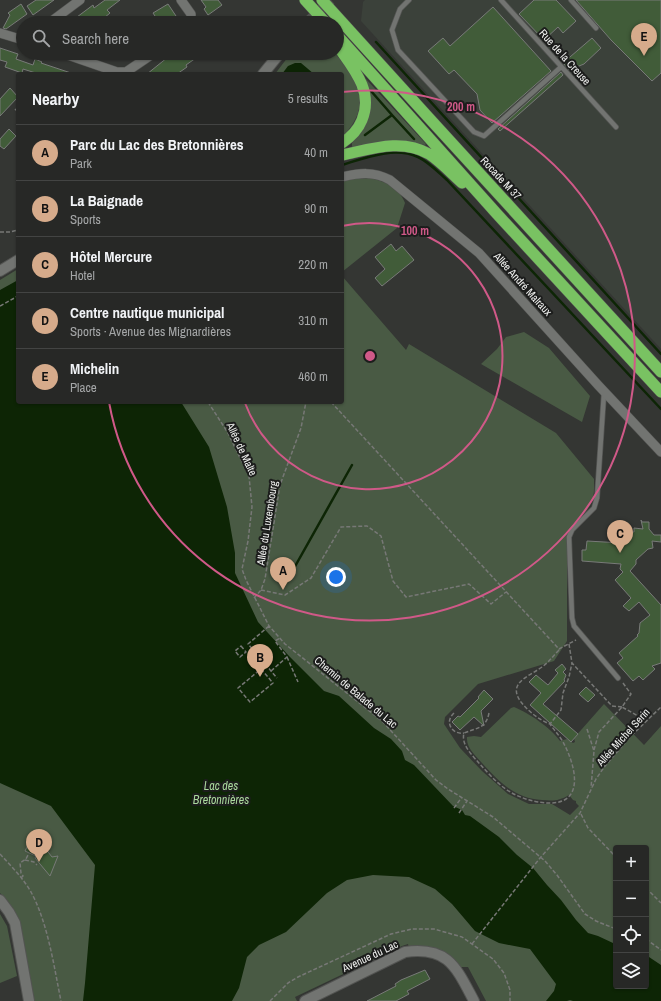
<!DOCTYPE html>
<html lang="en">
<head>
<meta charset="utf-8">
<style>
  body { margin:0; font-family:"Archivo Narrow",sans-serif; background:#333432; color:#f1f3f6 }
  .controls { position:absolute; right:12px; bottom:12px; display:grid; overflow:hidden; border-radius:4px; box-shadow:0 1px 3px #0004 }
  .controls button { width:36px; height:36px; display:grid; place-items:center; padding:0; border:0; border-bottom:1px solid #434443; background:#272826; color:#f1f3f6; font:20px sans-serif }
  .you { position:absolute; left:336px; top:577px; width:14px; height:14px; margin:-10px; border:3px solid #fff; border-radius:50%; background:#1a73e8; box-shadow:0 0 0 6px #1a73e833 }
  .badge { display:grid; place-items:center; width:26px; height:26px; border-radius:50%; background:#d6ab8b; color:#111; font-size:13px; font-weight:700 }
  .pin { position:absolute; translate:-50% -33px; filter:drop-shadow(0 1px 2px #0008) }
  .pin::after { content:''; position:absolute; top:21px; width:14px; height:12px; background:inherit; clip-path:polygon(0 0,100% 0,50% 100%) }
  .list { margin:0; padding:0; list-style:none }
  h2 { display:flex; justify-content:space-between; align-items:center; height:52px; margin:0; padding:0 16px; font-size:17px }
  h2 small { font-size:13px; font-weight:400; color:#a4a6a7 }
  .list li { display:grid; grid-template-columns:26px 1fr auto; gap:12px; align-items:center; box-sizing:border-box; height:56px; padding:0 16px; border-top:1px solid #434443 }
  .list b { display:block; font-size:15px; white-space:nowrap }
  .list p { margin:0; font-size:13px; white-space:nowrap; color:#a4a6a7 }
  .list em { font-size:13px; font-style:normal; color:#a4a6a7 }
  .icon { flex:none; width:22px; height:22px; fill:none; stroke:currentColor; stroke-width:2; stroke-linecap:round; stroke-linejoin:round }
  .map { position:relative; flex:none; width:661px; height:1001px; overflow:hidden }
  .search { position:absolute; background:#272826; box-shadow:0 1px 3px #0004; left:16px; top:16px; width:328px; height:44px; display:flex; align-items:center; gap:10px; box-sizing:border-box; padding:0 14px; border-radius:22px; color:#a4a6a7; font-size:15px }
  .panel { position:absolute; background:#272826; box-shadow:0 1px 3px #0004; left:16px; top:72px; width:328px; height:332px; border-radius:4px }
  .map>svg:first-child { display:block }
</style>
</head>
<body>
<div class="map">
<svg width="661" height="1001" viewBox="0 0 661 1001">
  <rect width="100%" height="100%" fill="#343633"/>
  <path fill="#3b413a" d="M365 0H661V349L361 21 363 2Z"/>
  <path fill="#495a44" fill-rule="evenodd" d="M291 53H335C357 81 373 104 344 135L342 136V74H275Z
    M366 79 426 144 425 145 415 143 352 148V143L359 134Z
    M369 178C385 181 399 187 405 203L397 228 342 272V181L351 179Z
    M18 269V402H342V276L406 350 409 344 556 433 594 479C594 487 595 500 589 507 581 520 570 522 567 538V641L554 661 478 684 445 717 444 724 460 748 482 771 508 794 529 804H552L570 815 579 806 576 803V801L573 800 569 795C559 801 553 801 542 800 516 799 499 782 482 763 476 756 466 748 467 737L474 736 481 737 511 708 514 707C529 713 551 728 560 741L567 739 573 743 575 742 574 738 604 704 644 745 661 726V1001H486L468 967H461C447 953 429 943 409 948L408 944 402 946 295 997 297 1001H30L9 903 0 893V280ZM616 848H646V986H616Z
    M524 332 549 348 590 396 582 422 481 364 497 349 506 337Z
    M0 914 7 926 17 976 0 983Z"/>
  <path fill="#0d2505" d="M295 63H301L314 74H282L288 66Z
    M18 280V402H181L209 447 227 507 235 553V573L258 622 289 656 324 691 339 696 374 728 391 739 402 751 405 760 414 765 453 806 462 810 465 815 470 816 499 837 517 855 533 868 547 885 561 900 576 920 588 933 598 936 613 943 616 945V986H646V955L661 965V1001H573L570 1000 567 1001H546L554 991 556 984 530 949 499 943 475 931 452 904 435 889 409 877 373 875 347 880 327 893 286 932 259 945 247 957 239 988 232 1001H83L85 983 95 865 51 806 0 783V290Z"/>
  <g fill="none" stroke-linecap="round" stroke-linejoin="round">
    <path stroke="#0d2505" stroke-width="2.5" d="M376 42 661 354
      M371 91 392 115
      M365 135 392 115 414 139
      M342 165C365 158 394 146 418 157 429 162 438 172 447 180L661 409
      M284 586 352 465"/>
  </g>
  <path fill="#415c39" stroke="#787a78" d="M36 0H54L33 15 27 6Z
    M105 0H120L107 10 110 13 98 23H69L93 5 94 8Z
    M201 0H218L222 5 208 15 204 9 206 7Z
    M534 0H556L576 21 563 33 558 27 544 40 519 14Z
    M576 0H661V73L652 81 611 40Z
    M21 4 27 14 6 29 3 28 10 15 8 13Z
    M168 4 176 16 167 23H144L155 16 153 13Z
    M493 7 551 71 492 123 480 110 477 94 454 70 449 74 428 51 443 38 450 46Z
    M592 38 601 48 584 64 569 70 563 63Z
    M0 48 18 54 16 59 33 65 35 59 42 62 41 63 71 73 70 74H39L23 69 22 73 5 67 7 62 0 60Z
    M173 53H203L186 65 187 67 177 74H147Z
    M561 72 563 75 500 131 498 129Z
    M10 88 18 97 0 116V99Z
    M9 129 16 136 4 149 0 146V139Z
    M391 244 396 251 402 246 414 260 382 286 375 278 385 269 375 257Z
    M641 520 642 522H649V529L654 535H661V542L652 541 653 548 648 549 636 560V564L630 571 661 605V663L652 666 655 669 643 680 639 676 633 681 617 663 623 658 619 653 638 636 637 635 639 633 640 623 650 615 639 602 629 611 623 606 631 598 615 580 623 572 620 569 621 564 582 561V550H586L587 541 622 543V531L634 532V528L643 529Z
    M562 664 566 669 563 672 566 675 564 680 565 681 543 704 578 734 571 742 530 705 541 693 529 682 536 675 548 685 558 673 555 670Z
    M586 687 595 695 588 702 579 694Z
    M484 690 493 699 481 711 484 726 474 717 460 730 452 722 458 716 460 717 479 698 478 697Z
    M41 843 52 857 58 856 50 876 35 858 36 856 25 851 28 845 39 849Z
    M425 970 430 979 407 991 409 994 396 1001H367L396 986 395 984 401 980Z"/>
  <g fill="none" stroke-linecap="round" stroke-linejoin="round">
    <path stroke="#50524f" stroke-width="10" stroke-dasharray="10 5" stroke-linecap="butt" d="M306 23 331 0"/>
    <g stroke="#535452" stroke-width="6">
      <path id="service" d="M409 0 400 9 392 30 398 50 474 132 484 136 561 67
        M501 0 616 127
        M571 0 596 28
        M604 393 597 498 594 508 572 530 569 537 572 618 574 626 618 678"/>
    </g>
    <g stroke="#535452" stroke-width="10">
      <path id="minor" d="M181 0 191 14V23
        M49 23 80 0
        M0 33 23 40
        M62 53 117 72H126L128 74
        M126 72 154 53
        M342 177C360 173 373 171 390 180L479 253 598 385 661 452"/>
    </g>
    <g stroke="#535452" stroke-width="12">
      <path id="tertiary" d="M263 74 280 53
        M0 271 18 260
        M0 900 9 912 15 923 29 1001
        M305 1001 405 952C448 946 456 967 474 1001"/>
    </g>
    <g stroke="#535452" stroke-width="12">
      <path id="trunk" d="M305 0 326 23
        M322 0 429 118 661 372
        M337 35 497 214 661 392
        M337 45C353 68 374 91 362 120 358 130 351 137 342 143
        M342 155C371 149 402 138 429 154 441 162 451 173 462 183"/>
    </g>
    <path stroke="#777876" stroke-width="1.5" stroke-dasharray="4 2" stroke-linecap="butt" d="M15 109 18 112
      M0 232H10L18 230
      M0 306 18 296
      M208 402 228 433 249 476 252 507 248 541 242 569 246 580 269 626 285 644 382 721 436 780 448 789 493 817 545 861 557 875 585 914 596 921 616 929
      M331 402 559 649 576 640
      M261 590 285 595 311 578 341 527 367 526 381 536 393 581 406 597 469 584 491 604 506 592
      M254 598 261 590 265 579 280 485 301 428 306 402
      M269 626 248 644 277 678
      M569 644 572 663 612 706 622 707
      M241 646 246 652 240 657 235 651Z
      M559 650C553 656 549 662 542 667 528 677 507 683 521 702 528 711 539 720 550 724L561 710 563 693 569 677 572 663
      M287 657 298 682
      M261 669 273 683 250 702 238 688Z
      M271 671 287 657 275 641 280 638
      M623 683 631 694 622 707 647 721
      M454 713C444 722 452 735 464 733
      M489 713C486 729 476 728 464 733 461 744 471 754 478 762 488 773 499 786 512 793 523 799 537 803 550 803 587 803 574 762 563 742 559 735 554 730 550 724
      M587 729 594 751 591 788
      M594 750 599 732 622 707
      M454 808 462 797
      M459 813 467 801
      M581 814 588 828 616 857
      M0 854C11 866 23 878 31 892 48 923 54 967 61 1001
      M25 860 34 862 37 865
      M21 878 23 876 21 873 20 863 26 859 29 853
      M646 888 661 903
      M646 939 661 950
      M472 944 540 858 580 813 596 779 605 766 631 736 661 707
      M270 1001 288 983 298 977 391 934 412 929H434L462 937 493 959 504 973 510 990V1001"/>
    <use href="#service" stroke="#727471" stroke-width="4.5"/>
    <use href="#minor" stroke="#727471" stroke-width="9"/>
    <use href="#tertiary" stroke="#727471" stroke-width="10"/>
    <use href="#trunk" stroke="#79c262" stroke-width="11"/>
  </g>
  <g fill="none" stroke="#d05988" stroke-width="2">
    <path d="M342 226A133 133 0 1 1 245 403"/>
    <path d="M342 92A265 265 0 1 1 109 402"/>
  </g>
  <g text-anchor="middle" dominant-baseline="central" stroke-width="4" stroke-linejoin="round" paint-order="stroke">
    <g font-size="11" fill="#f1f2f0" stroke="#1c1d1c">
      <text transform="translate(565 57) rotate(48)">Rue de la Creuse</text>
      <text transform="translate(501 178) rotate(47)">Rocade M 37</text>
      <text transform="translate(523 284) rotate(48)">Allée André Malraux</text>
      <text transform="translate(242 449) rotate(65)">Allée de Malte</text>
      <text transform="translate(267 523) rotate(-81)">Allée du Luxembourg</text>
      <text transform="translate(356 692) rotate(40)">Chemin de Balade du Lac</text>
      <text transform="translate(623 737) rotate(-48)">Allée Michel Serin</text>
      <text transform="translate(370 956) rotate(-25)">Avenue du Lac</text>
    </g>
    <g font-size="12" font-style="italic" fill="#aad89d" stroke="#1c1d1c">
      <text x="221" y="786">Lac des<tspan x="221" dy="14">Bretonnières</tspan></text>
    </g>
  </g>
  <circle cx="370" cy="356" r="6" fill="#d05988" stroke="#1c1d1c" stroke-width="2"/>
  <g font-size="12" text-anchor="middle" font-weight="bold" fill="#d05988" stroke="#1c1d1c" stroke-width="4" stroke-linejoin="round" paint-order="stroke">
    <text x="461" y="111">200 m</text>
    <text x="415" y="235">100 m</text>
  </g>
</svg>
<div class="controls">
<button>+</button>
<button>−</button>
<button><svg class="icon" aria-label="locate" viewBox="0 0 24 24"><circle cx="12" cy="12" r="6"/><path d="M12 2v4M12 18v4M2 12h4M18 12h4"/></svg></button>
<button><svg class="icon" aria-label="layers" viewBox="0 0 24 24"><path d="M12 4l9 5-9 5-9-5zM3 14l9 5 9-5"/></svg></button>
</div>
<div class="you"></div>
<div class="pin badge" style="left:283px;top:590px">A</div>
<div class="pin badge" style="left:260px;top:677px">B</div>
<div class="pin badge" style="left:620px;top:553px">C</div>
<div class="pin badge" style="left:39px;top:862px">D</div>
<div class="pin badge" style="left:644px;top:56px">E</div>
<div class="search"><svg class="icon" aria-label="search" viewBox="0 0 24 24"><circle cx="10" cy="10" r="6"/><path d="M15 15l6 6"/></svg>Search here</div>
<section class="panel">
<h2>Nearby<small>5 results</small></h2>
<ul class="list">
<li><span class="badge">A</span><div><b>Parc du Lac des Bretonnières</b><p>Park</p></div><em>40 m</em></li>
<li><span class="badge">B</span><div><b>La Baignade</b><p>Sports</p></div><em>90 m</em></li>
<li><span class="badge">C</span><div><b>Hôtel Mercure</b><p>Hotel</p></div><em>220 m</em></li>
<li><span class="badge">D</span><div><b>Centre nautique municipal</b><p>Sports · Avenue des Mignardières</p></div><em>310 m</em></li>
<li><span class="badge">E</span><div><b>Michelin</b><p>Place</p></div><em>460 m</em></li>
</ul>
</section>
</div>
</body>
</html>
